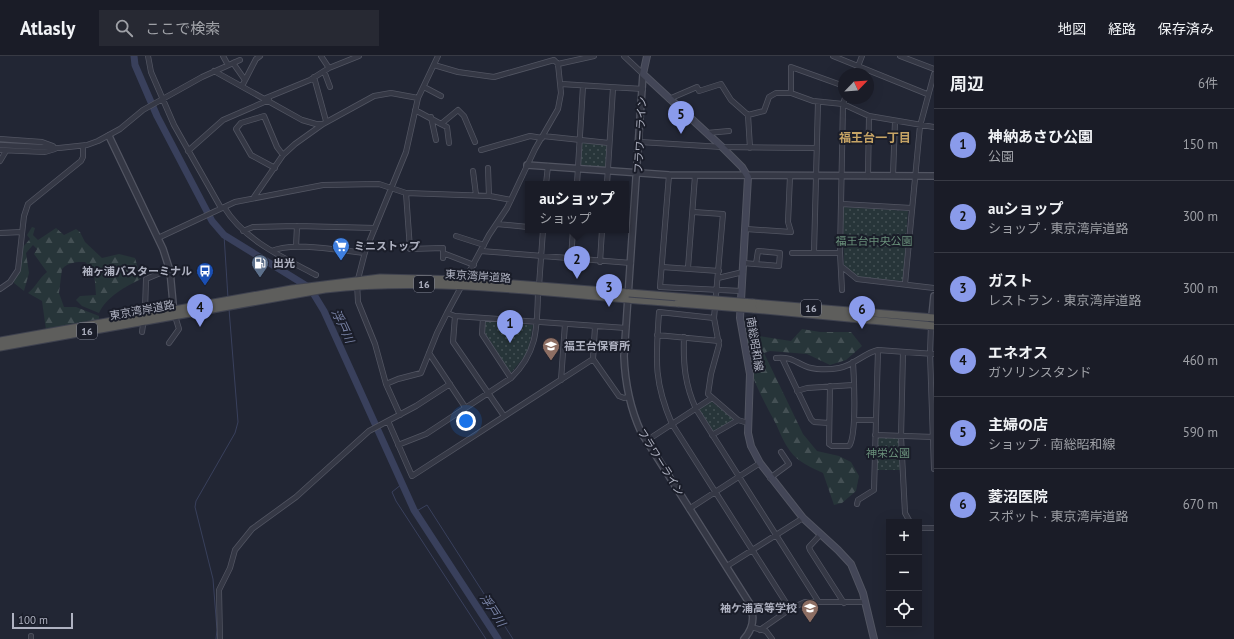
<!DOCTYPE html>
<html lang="ja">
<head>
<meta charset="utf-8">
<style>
  body { margin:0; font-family:"PT Sans","Noto Sans JP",sans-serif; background:#272933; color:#f1f3f6 }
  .controls { position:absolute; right:12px; bottom:12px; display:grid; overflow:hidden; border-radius:0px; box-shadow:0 4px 16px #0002 }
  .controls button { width:36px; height:36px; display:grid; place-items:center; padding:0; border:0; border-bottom:1px solid #383a44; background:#1a1c27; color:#f1f3f6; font:20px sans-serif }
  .compass { position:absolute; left:838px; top:12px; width:36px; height:36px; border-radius:50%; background:#1a1c27; box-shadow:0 4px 16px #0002; rotate:65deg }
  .scale { position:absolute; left:12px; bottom:10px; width:61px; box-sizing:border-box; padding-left:4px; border:2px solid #afb2c1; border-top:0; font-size:11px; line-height:14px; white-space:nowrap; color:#afb2c1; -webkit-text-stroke:3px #1a1d29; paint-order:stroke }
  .you { position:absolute; left:466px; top:365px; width:14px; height:14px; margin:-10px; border:3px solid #fff; border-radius:50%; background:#1a73e8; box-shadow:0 0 0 6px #1a73e833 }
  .badge { display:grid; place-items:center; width:26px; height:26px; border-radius:50%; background:#8a9beb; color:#111; font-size:13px; font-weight:700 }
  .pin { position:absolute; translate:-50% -33px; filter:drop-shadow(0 1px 2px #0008) }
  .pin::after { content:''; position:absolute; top:21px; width:14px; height:12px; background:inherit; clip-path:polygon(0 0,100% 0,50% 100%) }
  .popup { position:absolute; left:525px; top:125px; width:104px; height:52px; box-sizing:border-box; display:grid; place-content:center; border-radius:0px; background:#1a1c27; filter:drop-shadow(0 1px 3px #0005); font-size:13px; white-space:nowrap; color:#9fa1a7 }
  .popup b { font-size:15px; color:#f1f3f6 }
  .popup::after { content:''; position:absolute; left:50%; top:100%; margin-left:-8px; border:8px solid transparent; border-top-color:#1a1c27 }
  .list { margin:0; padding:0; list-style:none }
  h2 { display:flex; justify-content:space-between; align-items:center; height:52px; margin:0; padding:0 16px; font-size:17px }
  h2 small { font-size:13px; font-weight:400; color:#9fa1a7 }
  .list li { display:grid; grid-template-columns:26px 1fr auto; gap:12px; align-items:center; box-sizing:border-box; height:72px; padding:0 16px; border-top:1px solid #383a44 }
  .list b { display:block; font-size:15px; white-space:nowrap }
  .list p { margin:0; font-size:13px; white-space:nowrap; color:#9fa1a7 }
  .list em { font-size:13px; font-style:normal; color:#9fa1a7 }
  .icon { flex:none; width:22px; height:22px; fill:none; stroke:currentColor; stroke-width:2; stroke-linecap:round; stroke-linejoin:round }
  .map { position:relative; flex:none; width:934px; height:583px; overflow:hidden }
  header { display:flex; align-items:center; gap:24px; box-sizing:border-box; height:56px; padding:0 20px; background:#1a1c27; border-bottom:1px solid #383a44 }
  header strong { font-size:19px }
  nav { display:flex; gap:22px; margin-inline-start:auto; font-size:14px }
  .search { width:280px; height:36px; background:#272933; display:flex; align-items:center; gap:10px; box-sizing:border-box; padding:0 14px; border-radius:0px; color:#9fa1a7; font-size:15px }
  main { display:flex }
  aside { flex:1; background:#1a1c27 }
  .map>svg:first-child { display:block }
</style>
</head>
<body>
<header>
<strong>Atlasly</strong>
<div class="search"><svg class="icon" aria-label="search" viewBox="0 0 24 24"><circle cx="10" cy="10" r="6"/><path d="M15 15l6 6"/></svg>ここで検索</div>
<nav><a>地図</a><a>経路</a><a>保存済み</a></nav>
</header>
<main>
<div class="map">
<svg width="934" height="583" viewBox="0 0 934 583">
  <defs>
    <pattern id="forest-firs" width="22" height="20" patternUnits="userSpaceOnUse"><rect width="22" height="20" fill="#273539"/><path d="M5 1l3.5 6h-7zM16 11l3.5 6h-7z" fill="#445054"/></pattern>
    <pattern id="park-dots" width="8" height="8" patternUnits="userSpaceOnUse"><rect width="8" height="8" fill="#273539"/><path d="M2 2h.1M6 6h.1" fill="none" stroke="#445054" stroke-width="1.8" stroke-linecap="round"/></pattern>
  </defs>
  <rect width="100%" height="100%" fill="#222634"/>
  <path fill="url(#forest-firs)" d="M32 171 35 172 33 179 38 184 56 172 64 179 76 173 80 176 85 186 102 202 119 198 135 202 141 223C125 231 107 240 99 257L82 250 76 244 80 240 96 239 94 214 85 206C77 206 68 206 62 213L59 237 64 251H76L99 260V265L46 274 42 245 28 237C36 231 39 222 47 216L34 198 37 193 33 189 26 197 29 217 24 235 14 227V225L19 214 22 192 30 183 27 179Z
    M744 262 752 265 759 280 791 285 802 273 820 276H851L862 290 846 304 830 309 807 298 770 295 764 297 803 378 817 395 839 400 851 406 859 420 856 435 842 447 834 449 823 417C812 412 798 406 790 395 784 387 780 377 776 368 758 334 739 301 744 262Z"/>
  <path fill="url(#park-dots)" d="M582 86 607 89 605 112 580 109Z
    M843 151 908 155 903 225 858 221 844 209Z
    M485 265 533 269 528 296 511 317 485 277Z
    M711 345 734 364 713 376 698 354Z
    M875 379 901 381 903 414H874Z"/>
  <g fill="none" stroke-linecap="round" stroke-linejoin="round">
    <path stroke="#39405c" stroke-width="1" d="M224 179 228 242
      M402 428 392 436 396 445 486 583
      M415 456 427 449 513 583
      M216 583 217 574 213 523 195 451 196 445 235 377 238 366 229 253"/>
    <path stroke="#39405c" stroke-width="7" d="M134 0 135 9 157 60 212 165 224 179 310 232 324 255 414 454 498 583"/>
    <g stroke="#525562" stroke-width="6">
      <path id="minor" d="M148 0 151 16 174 69 221 152
        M223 0 228 9
        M321 0 329 12
        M624 0 643 18
        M833 0 927 38
        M900 0 934 13
        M233 7 245 24
        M558 8 594 0
        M214 15 302 64 316 68H323L374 40 391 37 418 42
        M324 15 330 31
        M855 18 862 0
        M314 21 326 65
        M561 28 643 33
        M242 30 256 3 260 0
        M424 31 441 40
        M791 37V11L844 30
        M266 42 310 24 329 12 359 0
        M669 43 697 31 699 35 721 28 731 44 748 59 764 55 769 41 776 37H791L813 45 843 48 869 60 934 71
        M415 54 441 68 458 54 464 60 475 86
        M748 59 750 92
        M431 61 436 84
        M441 68 447 71 449 87
        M707 77 729 75
        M543 80 609 87
        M0 83 42 86 53 90
        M640 86 722 91 816 92
        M0 89 59 92 87 89 98 85 120 73 143 54 202 21 240 4
        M0 94 45 96 55 93
        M481 94 530 80 542 82
        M188 95 223 64 269 44
        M0 105 6 95
        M275 112 251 99 236 73 241 67 264 60 277 91 283 99
        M488 112 489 140
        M473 115 476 139
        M669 119 660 231 741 235
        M893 119 895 65
        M868 120 869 60
        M546 128 548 110
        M577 128 583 30
        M607 128 613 32
        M406 137 410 193 443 192V202
        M254 141 283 99 295 88 323 68
        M842 148 911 152
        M224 151C244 184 282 201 316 219
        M693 156 723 158 714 262
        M497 168 528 171
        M746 173 791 176 788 166 790 120
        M243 175 253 171 297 170 375 172
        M0 177 22 176
        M456 180 484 189
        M158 182 235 146 323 129 379 128 406 137 490 140 511 144
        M296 191 297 170
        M272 195C292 185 342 195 365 197
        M481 195 631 207
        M814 196 818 46
        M443 197 474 209
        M792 197H840
        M571 203 573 174
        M600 206 602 174
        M743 207 779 210 780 197 758 195 756 208
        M841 210 857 223 934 232
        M662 211 719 215
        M688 212 695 120
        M718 222 743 216
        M905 228 920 70 934 18
        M539 230 543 174
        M0 233 10 226 18 214 24 160 28 148 81 105 83 101V90
        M842 234 840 197 843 48 845 42
        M145 254 146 223 170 213
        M447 257 455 260 626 272
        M455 260 453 286 504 360
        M483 262 482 278 511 322
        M931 269 930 298 934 413
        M595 271 593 303 619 340 624 342 629 341
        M142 276 143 269
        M657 279 719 285
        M684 281C683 308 685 329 696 353L818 545
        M169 287 179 273 175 260
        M903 296 901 381 905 457 910 466
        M429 297 465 351
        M776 302C791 301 792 304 805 310 814 314 829 314 839 312 853 310 864 297 878 294L934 298
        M782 302 811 363 814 366 829 367
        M561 324 565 268
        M386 328 398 323 421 317 437 277 447 257 489 179 507 152 535 93 558 53 561 37 558 8 554 4 494 21 458 16 434 9
        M830 330 829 388 832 390H849C857 380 854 321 853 306
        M797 335 807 332 853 329
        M400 359 386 328 375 288 358 246 357 227 365 196 406 96 418 42 438 0
        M854 364H875
        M388 365 412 420 593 303
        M748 367 738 364 708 338 711 318 719 289 714 262 659 256C656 302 653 324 672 368L790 553
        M712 379 738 364
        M875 379 934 381
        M646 385 712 342
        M398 389 426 378 511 322C538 296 537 271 538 236
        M770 422 789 408 781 396
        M857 448 858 444 874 434 878 294
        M689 453 760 407
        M919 472H934
        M820 479 809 491 810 494 844 547
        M727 510 803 462
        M751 571 766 575 772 583
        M760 574 790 553 805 546H865
        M31 580V583
        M220 583 219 534 230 512 235 494 252 473 296 441 369 375 416 350 450 328"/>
    </g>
    <g stroke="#525562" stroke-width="8">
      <path id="tertiary" d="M643 18 624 300C625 326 630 352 641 376L750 548C755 561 753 573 744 583
        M109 80 163 193 170 215 174 258
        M527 109 669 119 934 120
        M931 269 934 240"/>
    </g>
    <g stroke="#525562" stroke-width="8">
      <path id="secondary" d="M647 0 643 18 722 91 742 111 748 121 740 262 750 318 748 377 751 390 760 407 803 462 838 494 851 508 863 537 874 583"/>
    </g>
    <g stroke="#3f424f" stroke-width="9">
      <path id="trunk" d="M753 247 934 262
        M753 253 934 270
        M0 285 292 233 380 222 465 224 629 237
        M0 291 325 233C443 220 561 239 678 247"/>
    </g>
    <use href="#minor" stroke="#353845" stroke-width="4.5"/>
    <use href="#tertiary" stroke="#353845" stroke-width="5.5"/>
    <use href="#secondary" stroke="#434657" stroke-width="6"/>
    <use href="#trunk" stroke="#5e5e5c" stroke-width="7"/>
    <g stroke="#3f424f" stroke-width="9" stroke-linecap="butt">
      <path id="trunk-bridge" d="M629 237 753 247
        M678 247 753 253"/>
    </g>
    <use href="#trunk-bridge" stroke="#5e5e5c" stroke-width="7"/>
  </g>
  <defs>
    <g id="supermarket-pin" transform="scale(0.9)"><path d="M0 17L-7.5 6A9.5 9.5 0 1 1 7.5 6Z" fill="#3f7fe0" stroke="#1a1d29"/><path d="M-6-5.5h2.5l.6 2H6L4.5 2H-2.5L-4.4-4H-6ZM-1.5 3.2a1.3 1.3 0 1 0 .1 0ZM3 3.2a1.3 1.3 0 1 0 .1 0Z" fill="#fff"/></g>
    <g id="fuel-pin" transform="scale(0.9)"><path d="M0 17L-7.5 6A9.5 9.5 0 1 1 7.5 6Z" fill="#5c6f8a" stroke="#1a1d29"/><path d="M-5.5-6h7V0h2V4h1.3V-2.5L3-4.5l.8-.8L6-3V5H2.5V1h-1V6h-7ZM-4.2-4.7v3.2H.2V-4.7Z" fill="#fff"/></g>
    <g id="bus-pin" transform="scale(0.9)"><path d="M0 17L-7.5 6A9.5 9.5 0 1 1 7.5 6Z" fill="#1a4fb4" stroke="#1a1d29"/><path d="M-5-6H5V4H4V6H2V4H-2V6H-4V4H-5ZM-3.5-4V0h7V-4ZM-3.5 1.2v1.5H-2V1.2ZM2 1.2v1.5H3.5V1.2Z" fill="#fff"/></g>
    <g id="school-pin" transform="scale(0.9)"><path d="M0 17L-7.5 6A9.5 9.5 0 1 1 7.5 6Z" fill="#8d6e63" stroke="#1a1d29"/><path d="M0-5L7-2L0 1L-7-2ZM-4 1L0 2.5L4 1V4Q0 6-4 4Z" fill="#fff"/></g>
  </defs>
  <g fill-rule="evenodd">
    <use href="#supermarket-pin" x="341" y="190"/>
    <use href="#fuel-pin" x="260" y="207"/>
    <use href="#bus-pin" x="205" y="215"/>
    <use href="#school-pin" x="551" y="290"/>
    <use href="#school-pin" x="810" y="552"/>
  </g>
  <g text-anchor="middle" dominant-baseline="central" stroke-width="4" stroke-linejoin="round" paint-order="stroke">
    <g fill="#1a1d29" stroke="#828593" stroke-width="1">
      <rect x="414" y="220" width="20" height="16" rx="3"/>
      <rect x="801" y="244" width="20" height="16" rx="3"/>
      <rect x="77" y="267" width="20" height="16" rx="3"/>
    </g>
    <g font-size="10" font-weight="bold" fill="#afb2c1">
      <text x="424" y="228">16</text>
      <text x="811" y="252">16</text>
      <text x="87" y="275">16</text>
    </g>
    <g font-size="11" fill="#afb2c1" stroke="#1a1d29">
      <text transform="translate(640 79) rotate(-87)">フラワーライン</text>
      <text transform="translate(478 220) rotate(4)">東京湾岸道路</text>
      <text transform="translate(142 254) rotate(-10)">東京湾岸道路</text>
      <text transform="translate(755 288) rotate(81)">南総昭和線</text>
      <text transform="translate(661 406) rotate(58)">フラワーライン</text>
    </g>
    <g font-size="11" fill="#698f7a" stroke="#1a1d29">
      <text x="874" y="185">福王台中央公園</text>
      <text x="888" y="397">神栄公園</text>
    </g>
    <g font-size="11" font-weight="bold" fill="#afb2c1" stroke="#1a1d29" text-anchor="start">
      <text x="354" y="190">ミニストップ</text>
      <text x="273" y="207">出光</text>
      <text x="192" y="215" text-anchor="end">袖ヶ浦バスターミナル</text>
      <text x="564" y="290">福王台保育所</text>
      <text x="797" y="552" text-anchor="end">袖ケ浦高等学校</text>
    </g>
    <g font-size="12" font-weight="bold" fill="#c6a465" stroke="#1a1d29">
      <text x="875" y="81">福王台一丁目</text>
    </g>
    <g font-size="12" font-style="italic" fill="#7a84a7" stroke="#1a1d29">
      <text transform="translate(343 270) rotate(65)">浮戸川</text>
      <text transform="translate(493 554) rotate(57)">浮戸川</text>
    </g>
  </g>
</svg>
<div class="controls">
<button>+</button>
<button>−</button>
<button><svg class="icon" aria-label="locate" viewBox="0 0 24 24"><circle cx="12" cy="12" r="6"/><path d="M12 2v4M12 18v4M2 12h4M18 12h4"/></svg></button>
</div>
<svg class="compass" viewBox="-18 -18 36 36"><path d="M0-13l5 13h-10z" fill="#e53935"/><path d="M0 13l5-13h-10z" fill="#9fa1a7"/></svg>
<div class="scale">100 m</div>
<div class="you"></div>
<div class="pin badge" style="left:510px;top:287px">1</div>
<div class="pin badge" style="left:577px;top:223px">2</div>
<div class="popup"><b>auショップ</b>ショップ</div>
<div class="pin badge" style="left:609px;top:251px">3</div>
<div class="pin badge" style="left:200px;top:271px">4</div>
<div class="pin badge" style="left:681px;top:78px">5</div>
<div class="pin badge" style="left:862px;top:273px">6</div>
</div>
<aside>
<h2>周辺<small>6件</small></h2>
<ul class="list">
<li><span class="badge">1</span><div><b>神納あさひ公園</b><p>公園</p></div><em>150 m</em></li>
<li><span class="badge">2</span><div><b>auショップ</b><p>ショップ · 東京湾岸道路</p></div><em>300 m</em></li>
<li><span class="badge">3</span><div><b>ガスト</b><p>レストラン · 東京湾岸道路</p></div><em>300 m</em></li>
<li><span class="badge">4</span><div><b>エネオス</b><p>ガソリンスタンド</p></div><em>460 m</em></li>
<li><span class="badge">5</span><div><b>主婦の店</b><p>ショップ · 南総昭和線</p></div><em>590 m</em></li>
<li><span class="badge">6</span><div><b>菱沼医院</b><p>スポット · 東京湾岸道路</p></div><em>670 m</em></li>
</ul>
</aside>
</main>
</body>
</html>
